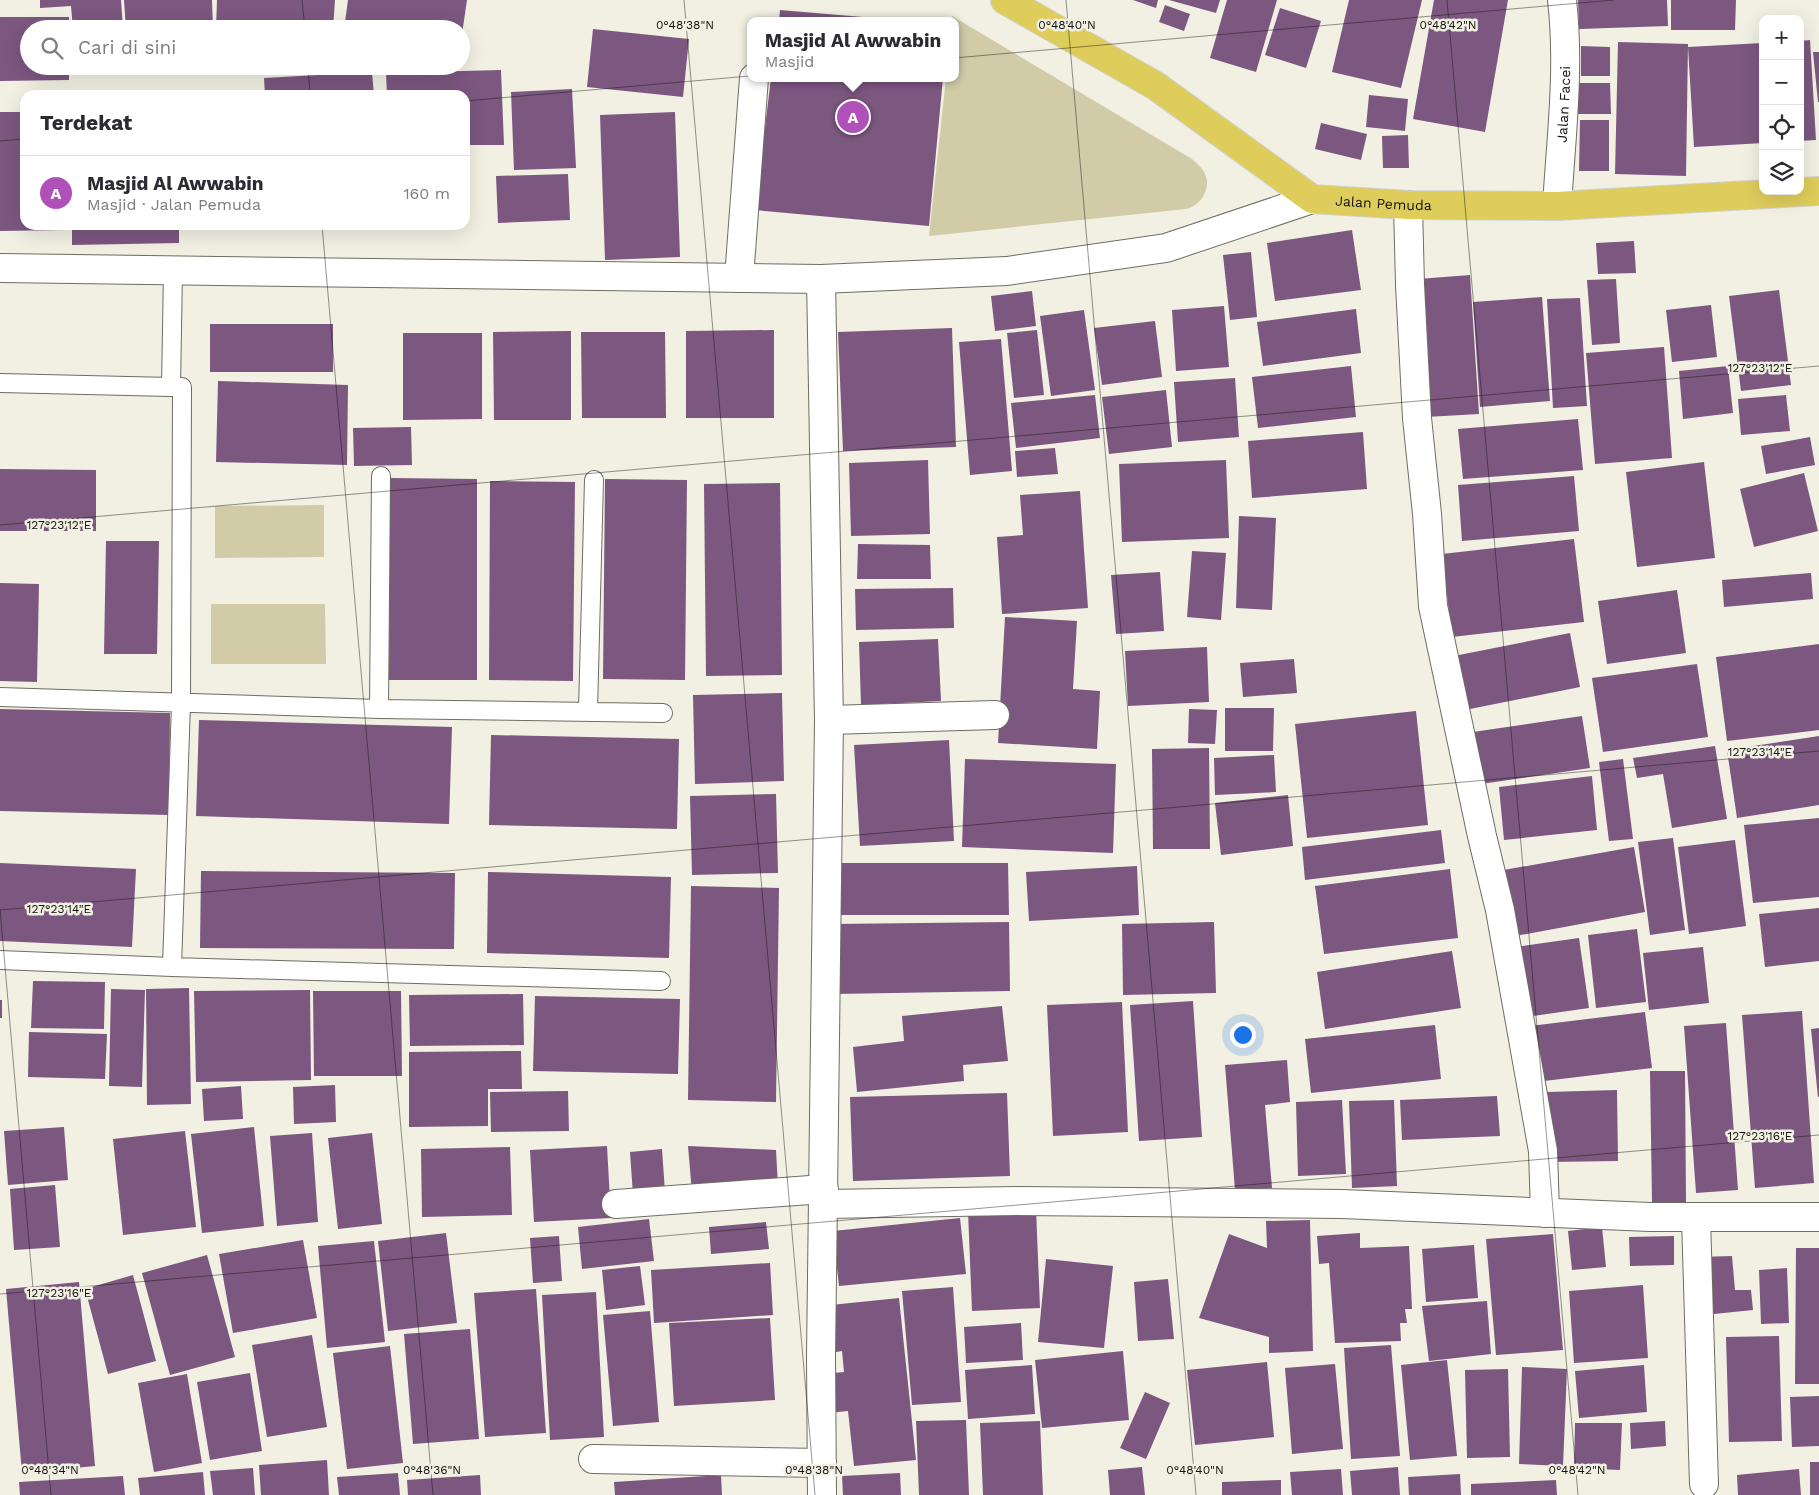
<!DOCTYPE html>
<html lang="id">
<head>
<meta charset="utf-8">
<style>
  body { margin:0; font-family:"Work Sans",sans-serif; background:#f7f7f7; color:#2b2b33 }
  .controls { position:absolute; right:15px; top:15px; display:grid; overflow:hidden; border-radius:10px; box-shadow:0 5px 20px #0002 }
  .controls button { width:45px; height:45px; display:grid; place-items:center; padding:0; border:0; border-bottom:1px solid #e1e1e2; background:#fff; color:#2b2b33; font:25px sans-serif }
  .you { position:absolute; left:1242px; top:1034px; width:18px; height:18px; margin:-12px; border:4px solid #fff; border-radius:50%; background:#1a73e8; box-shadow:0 0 0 8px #1a73e833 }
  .badge { display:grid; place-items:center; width:32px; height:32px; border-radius:50%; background:#b051ba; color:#fff; font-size:16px; font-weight:700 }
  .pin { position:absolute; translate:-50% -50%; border:2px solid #fff; box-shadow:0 1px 5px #0006 }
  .popup { position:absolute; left:747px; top:17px; width:212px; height:65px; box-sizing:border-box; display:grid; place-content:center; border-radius:10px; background:#fff; filter:drop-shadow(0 1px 4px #0005); font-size:16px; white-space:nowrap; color:#7c7c81 }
  .popup b { font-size:19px; color:#2b2b33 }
  .popup::after { content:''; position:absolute; left:50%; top:100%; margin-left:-10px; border:10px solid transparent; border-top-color:#fff }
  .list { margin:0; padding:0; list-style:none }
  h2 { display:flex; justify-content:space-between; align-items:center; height:65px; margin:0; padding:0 20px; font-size:21px }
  h2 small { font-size:16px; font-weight:400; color:#7c7c81 }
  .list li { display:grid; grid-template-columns:32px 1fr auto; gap:15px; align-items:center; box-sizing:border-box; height:75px; padding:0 20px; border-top:1px solid #e1e1e2 }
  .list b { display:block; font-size:19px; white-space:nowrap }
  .list p { margin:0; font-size:16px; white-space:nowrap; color:#7c7c81 }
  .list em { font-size:16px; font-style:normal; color:#7c7c81 }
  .icon { flex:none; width:28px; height:28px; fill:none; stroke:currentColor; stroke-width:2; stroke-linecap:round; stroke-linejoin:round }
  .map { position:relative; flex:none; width:1819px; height:1495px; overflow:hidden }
  .search { position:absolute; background:#fff; box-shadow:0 5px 20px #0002; left:20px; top:20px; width:450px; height:55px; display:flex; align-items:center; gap:12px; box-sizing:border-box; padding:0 18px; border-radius:28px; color:#7c7c81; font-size:19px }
  .panel { position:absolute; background:#fff; box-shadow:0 5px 20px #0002; left:20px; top:90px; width:450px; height:140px; border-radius:15px }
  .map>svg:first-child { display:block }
</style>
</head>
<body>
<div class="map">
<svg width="1819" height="1495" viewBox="0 0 1819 1495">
  <rect width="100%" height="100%" fill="#f1f0e3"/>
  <path fill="#d1cba8" d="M952 16 1192 159C1197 164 1203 168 1205 174 1212 189 1200 206 1186 209L929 236 946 78H956V21H952Z
    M324 505V557L215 558V506Z
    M211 604H325L326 664H211Z"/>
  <path fill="#7c5780" d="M40 0H121L123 29H73L71 6 40 8Z
    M124 0H212L213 28 126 29Z
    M217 0H335L333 29H216Z
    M348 0H467L462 34 461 29H344Z
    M1133 0H1158L1156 8Z
    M1169 0H1220L1216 13Z
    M1227 0H1277L1256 72 1210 58Z
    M1349 0H1422L1401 88 1332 72Z
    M1434 0H1508L1485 132 1413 119Z
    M1578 0H1667L1668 26 1579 29Z
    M1671 0H1736L1735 30H1671Z
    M1165 5 1190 14 1184 31 1159 22Z
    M1280 8 1321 21 1306 68 1265 55Z
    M780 10 886 19V21H779Z
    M0 17H69V29H29V66H69V80L0 81Z
    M593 29 689 39 683 97 587 87Z
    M1810 40 1816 140 1800 141V41Z
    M1618 42 1688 44 1686 176 1615 174Z
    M1763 43V143L1694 147 1688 47Z
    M1581 46 1610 47V76H1581Z
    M1813 52H1819V102H1818Z
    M501 70 504 145H465V95H387L386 73Z
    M372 72 374 95H265L264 78Z
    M771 78H943L929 226 755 210Z
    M1574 83H1610L1611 114H1574Z
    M572 89 576 168 514 170 511 92Z
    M175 91 176 95H79V93Z
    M1369 95 1408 99 1405 131 1366 127Z
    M0 112H25V225H65V230L0 231Z
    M675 112 680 257 605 260 600 115Z
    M1580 120H1609V171H1579Z
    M1321 123 1367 134 1361 160 1315 149Z
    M1408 135 1409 168H1383L1382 136Z
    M568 174 570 220 498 223 496 176Z
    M72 225H179V243L72 245Z
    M1352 230 1361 290 1275 301 1267 243Z
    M1634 241 1636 273 1598 274 1596 243Z
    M1251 252 1257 317 1230 320 1223 255Z
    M1470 275 1479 414 1426 417 1418 279Z
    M1616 279 1620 343 1592 345 1587 280Z
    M1779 290 1791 385 1741 391 1729 296Z
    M1032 291 1036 326 995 331 991 296Z
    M1542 297 1550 401 1480 407 1473 302Z
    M1580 298 1587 406 1553 408 1547 299Z
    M1711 305 1717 357 1672 362 1666 310Z
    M1224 306 1229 367 1176 371 1172 310Z
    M1356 309 1361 353 1263 366 1257 322Z
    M1084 310 1095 390 1051 396 1040 316Z
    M1155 321 1162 377 1102 385 1094 328Z
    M210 324H333V372H210Z
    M952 328 956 447 843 451 838 332Z
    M774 330V418H686V331Z
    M1037 330 1044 395 1014 398 1007 333Z
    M571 331V420H494L493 332Z
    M581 332H665L666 418H582Z
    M403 333H482V419L403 420Z
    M1001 339 1012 471 970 475 959 342Z
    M1664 347 1672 458 1595 464 1586 353Z
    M1351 366 1356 417 1258 428 1252 377Z
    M1728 366 1733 413 1683 419 1679 371Z
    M1235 378 1239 437 1178 442 1174 382Z
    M218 381 348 385 347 465 216 462Z
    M1166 390 1172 447 1109 454 1102 397Z
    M1095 395 1100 438 1016 448 1011 403Z
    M1786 395 1790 431 1741 435 1738 399Z
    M1578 419 1583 470 1463 479 1458 429Z
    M411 427 412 465 354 466 353 428Z
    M1363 432 1367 489 1252 498 1248 441Z
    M1810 437 1815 465 1766 474 1761 446Z
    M1055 448 1058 474 1017 477 1015 451Z
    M928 460 930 534 851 536 849 463Z
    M1226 460 1229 538 1122 542 1119 464Z
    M1704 462 1715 558 1637 567 1626 472Z
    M0 469 96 470V531H0Z
    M1804 473 1818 531 1754 547 1740 489Z
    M1574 476 1579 531 1462 541 1458 485Z
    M390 478 477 479V680H389Z
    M605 479 687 480 685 680 603 679Z
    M490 481 575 482 573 681 489 680Z
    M780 483 782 675 706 676 704 484Z
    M1080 491 1088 608 1002 614 997 537 1023 535 1020 495Z
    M1239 516 1276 518 1272 610 1236 608Z
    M1574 539 1584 622 1452 637 1442 554Z
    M106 541H159L157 654H104Z
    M858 544 930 545 931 579H857Z
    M1192 551 1226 553 1221 620 1187 617Z
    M1160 572 1164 631 1116 634 1111 575Z
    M1811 573 1813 599 1724 607 1722 580Z
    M0 583 39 584 37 682 0 681Z
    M953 588 954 628 856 630 855 589Z
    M1677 590 1686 653 1607 664 1598 601Z
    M1005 617 1077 621 1073 689 1100 691 1097 749 998 743Z
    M1570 633 1580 687 1460 711 1449 657Z
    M938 639 941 701 861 705 859 642Z
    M1819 644V730L1727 741 1716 657Z
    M1207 647 1209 702 1128 706 1125 651Z
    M1294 659 1297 693 1243 697 1240 663Z
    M1697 664 1708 737 1603 752 1592 678Z
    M782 693 784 781 695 784 693 695Z
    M1225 708H1274L1273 751H1225Z
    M0 709 170 713 169 815 0 811Z
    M1189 709 1217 710 1215 744 1188 743Z
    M1416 711 1428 825 1307 838 1295 724Z
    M1582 716 1590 768 1474 785 1466 733Z
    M199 720 452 727 449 824 196 816Z
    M491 735 679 739 677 829 489 825Z
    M1819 736V805L1737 818 1727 750Z
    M949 740 954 841 860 846 854 745Z
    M1715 746 1727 819 1672 828 1663 774 1637 778 1633 758Z
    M1209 748 1210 849H1153L1152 749Z
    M1274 755 1276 792 1215 795 1214 758Z
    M965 759 1116 764 1113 853 962 847Z
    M1623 759 1633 839 1609 841 1599 762Z
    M1592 776 1597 830 1504 840 1499 787Z
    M776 794 778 873 692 875 690 796Z
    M1288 795 1293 846 1221 855 1215 803Z
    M1819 818V897L1753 903 1744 825Z
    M1441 830 1445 863 1305 880 1302 847Z
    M1673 838 1685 930 1650 935 1638 842Z
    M1735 840 1746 926 1689 934 1678 847Z
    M1634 847 1645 912 1510 937 1498 871Z
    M0 863 136 869 132 947 0 941Z
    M841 863H1008L1009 915H841Z
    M1137 866 1139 915 1029 921 1026 872Z
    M1450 869 1458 938 1324 954 1315 886Z
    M201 871 455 873 454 949 200 948Z
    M488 872 671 877 669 958 487 953Z
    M691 886 779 888 776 1102 688 1100Z
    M1819 908V961L1765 967 1759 914Z
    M1009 922 1010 991 834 994V924Z
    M1214 922 1216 993 1123 995 1122 924Z
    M1637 929 1646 1002 1596 1008 1588 935Z
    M1579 938 1589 1008 1526 1017 1516 947Z
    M1703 947 1709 1003 1649 1010 1643 953Z
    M1452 951 1461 1008 1325 1029 1317 972Z
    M33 981 105 982 104 1029 31 1028Z
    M189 988 191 1104 147 1105 146 989Z
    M111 989 145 990 142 1087 109 1086Z
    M310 990 311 1080 196 1082 194 991Z
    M313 991H401L402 1076H314Z
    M523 994 524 1045 410 1046 409 995Z
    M535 996 680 999 678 1074 533 1071Z
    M0 1000H2V1018H0Z
    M1193 1001 1202 1137 1139 1141 1130 1005Z
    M1122 1002 1128 1132 1053 1136 1047 1005Z
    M1002 1006 1008 1061 963 1065 964 1081 857 1092 853 1047 904 1041 902 1016Z
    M1802 1011 1814 1183 1755 1188 1742 1015Z
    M1645 1012 1652 1068 1536 1082 1530 1026Z
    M1726 1023 1738 1190 1696 1193 1684 1026Z
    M1435 1025 1441 1079 1311 1093 1305 1039Z
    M1819 1028V1097H1818L1811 1029Z
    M29 1032 107 1034 105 1079 28 1077Z
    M521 1051 522 1089H488V1126L409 1127V1052Z
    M1287 1060 1290 1102 1265 1105 1272 1188 1235 1190 1225 1065Z
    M1650 1071H1685L1686 1202H1652Z
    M335 1085 336 1122 294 1124 293 1087Z
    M241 1086 243 1119 204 1121 202 1089Z
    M1617 1090 1618 1161 1549 1162 1547 1092Z
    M568 1091 569 1131 491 1132 490 1092Z
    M1007 1093 1010 1176 853 1181 850 1097Z
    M1497 1096 1500 1136 1402 1140 1400 1100Z
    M1342 1100 1346 1174 1298 1176 1296 1102Z
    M1394 1100 1397 1186 1352 1188 1349 1101Z
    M64 1127 68 1180 8 1185 4 1131Z
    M254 1127 264 1226 202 1233 191 1134Z
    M185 1131 196 1227 123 1235 113 1139Z
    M312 1133 318 1222 277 1226 270 1136Z
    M372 1133 382 1224 338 1229 328 1138Z
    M607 1146 611 1218 534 1222 530 1150Z
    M688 1146 776 1150 778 1187 692 1193Z
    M510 1147 512 1215 422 1217 421 1149Z
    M662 1149 665 1192 633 1195 630 1152Z
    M55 1185 60 1247 14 1250 10 1189Z
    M1036 1208 1040 1308 972 1311 968 1211Z
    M960 1218 966 1274 839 1286 833 1231Z
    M649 1219 654 1261 582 1269 578 1227Z
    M1310 1220 1313 1351 1269 1353V1337L1199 1318 1229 1234 1267 1248 1266 1221Z
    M766 1222 769 1249 711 1254 709 1227Z
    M1602 1227 1606 1267 1572 1270 1568 1231Z
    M446 1233 457 1323 388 1331 378 1241Z
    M1360 1233V1248L1409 1246 1412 1309H1405L1407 1323H1400L1401 1341 1335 1343 1329 1263 1319 1264 1317 1236Z
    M1553 1234 1563 1350 1496 1355 1486 1239Z
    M559 1236 562 1281 533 1283 530 1238Z
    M1674 1236V1265L1630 1266 1629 1237Z
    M303 1240 317 1318 233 1333 219 1254Z
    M374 1241 385 1342 327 1348 318 1246Z
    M1474 1245 1478 1298 1426 1302 1422 1249Z
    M1796 1248H1819V1384H1795Z
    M207 1255 235 1357 170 1375 142 1273Z
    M1732 1256 1735 1290H1751L1753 1310 1704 1315 1700 1257Z
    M1046 1259 1113 1266 1104 1348 1038 1342Z
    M770 1263 773 1315 654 1323 651 1270Z
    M640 1266 645 1305 606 1310 602 1270Z
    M1787 1268 1789 1323 1761 1324 1759 1270Z
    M133 1275 156 1361 108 1374 85 1289Z
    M1168 1279 1174 1339 1138 1341 1134 1282Z
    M79 1282 95 1466 22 1473 6 1289Z
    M1643 1285 1648 1358 1574 1363 1569 1291Z
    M953 1287 961 1402 912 1405 902 1291Z
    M536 1289 546 1433 485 1437 474 1293Z
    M596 1292 604 1437 550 1440 542 1295Z
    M899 1298 916 1460 854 1466 848 1411 828 1413 824 1374 844 1372 842 1351 836 1352 831 1305Z
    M1487 1301 1491 1354 1429 1361 1422 1306Z
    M650 1311 659 1422 613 1426 603 1315Z
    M770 1318 775 1400 674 1406 669 1323Z
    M1021 1323 1023 1360 966 1363 964 1327Z
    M470 1329 479 1439 413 1444 404 1334Z
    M312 1335 327 1427 267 1437 252 1345Z
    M1779 1336 1782 1441 1729 1442 1726 1337Z
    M1391 1345 1400 1456 1351 1459 1344 1348Z
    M390 1346 403 1463 347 1469 333 1353Z
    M1123 1351 1129 1420 1042 1428 1035 1360Z
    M1447 1360 1457 1456 1410 1460 1401 1365Z
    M1267 1362 1274 1437 1195 1445 1187 1370Z
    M1335 1364 1343 1449 1292 1454 1285 1368Z
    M1032 1365 1035 1414 968 1419 965 1370Z
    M1644 1365 1647 1412 1579 1418 1575 1371Z
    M1522 1367 1567 1369 1563 1466 1519 1464Z
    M1508 1369 1510 1457 1467 1458 1465 1370Z
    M250 1373 262 1451 210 1460 197 1382Z
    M187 1374 202 1463 154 1472 138 1383Z
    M1145 1392 1170 1403 1146 1459 1120 1448Z
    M1819 1396V1446L1792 1447 1790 1397Z
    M966 1420 969 1495H919L916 1421Z
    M1040 1421 1043 1495H983L980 1423Z
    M1665 1421 1666 1446 1631 1449 1630 1423Z
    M1575 1423H1622L1620 1470 1574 1468Z
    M327 1460 329 1495H261L259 1465Z
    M1810 1462H1819V1495H1810Z
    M1142 1467 1145 1495H1110L1108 1470Z
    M1398 1467 1400 1495H1352L1350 1471Z
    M253 1468 255 1495H213L210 1471Z
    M1341 1469 1343 1495H1292L1290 1472Z
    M1799 1469 1801 1495H1738L1737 1475Z
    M203 1472 205 1495H140L138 1478Z
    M398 1473 400 1495H339L337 1477Z
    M900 1473 901 1495H843L842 1476Z
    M1460 1474 1461 1495H1409L1408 1477Z
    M480 1475 481 1495H408L407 1480Z
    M721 1475 722 1495H615L614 1482Z
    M123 1476 125 1495H20L19 1482Z
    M1281 1480V1495H1222V1482Z
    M1556 1480 1557 1495H1471V1484Z"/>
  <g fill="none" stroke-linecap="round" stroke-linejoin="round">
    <g stroke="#6e6d62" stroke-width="20">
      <path id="service" d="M0 383 171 387
        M0 697 379 709 663 713
        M379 709 381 476
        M588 711 594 480
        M0 960 172 967 661 981
        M172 967 181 704 182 387H171L173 271"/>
    </g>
    <g stroke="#6e6d62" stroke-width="30">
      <g id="minor">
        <path d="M1408 205 1410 285 1417 418 1427 514 1433 606 1482 836 1500 910 1543 1151 1545 1213"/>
        <path id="s1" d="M1557 206C1561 138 1570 68 1562 0"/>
        <path d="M0 268 821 279 1007 271 1166 248 1312 199"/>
        <path d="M739 278 754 78"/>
        <path d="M821 279 829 720 821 1356 822 1495"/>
        <path d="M829 720 995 715"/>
        <path d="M616 1204 824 1189"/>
        <path d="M824 1204 1017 1201 1342 1204 1650 1217H1819"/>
        <path d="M1696 1218 1704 1484"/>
        <path d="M593 1459 822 1463"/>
      </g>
    </g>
    <g stroke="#d0d0cf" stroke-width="30">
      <g id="trunk">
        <path id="s2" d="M1005 0 1156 86 1312 199 1408 205 1557 206 1819 191"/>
      </g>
    </g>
    <use href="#service" stroke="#fff" stroke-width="18"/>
    <use href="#minor" stroke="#fff" stroke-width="28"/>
    <use href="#trunk" stroke="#decc5b" stroke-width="28"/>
  </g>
  <path fill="none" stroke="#13130e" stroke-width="1" stroke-opacity="0.45" d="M302 0 305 29M684 0 815 1495M1066 0 1196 1495M1447 0 1578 1495M308 66 310 95M465 101 1614 0M0 141 25 139M322 225 433 1495M0 525 1819 366M0 909 51 1495M0 910 1819 751M0 1294 1819 1135"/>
  <g text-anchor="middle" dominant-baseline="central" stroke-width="5" stroke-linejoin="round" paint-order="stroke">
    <g font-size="14" fill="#13130e" stroke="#f1f0e3">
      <text stroke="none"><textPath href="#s1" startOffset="102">Jalan Facei</textPath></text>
      <text stroke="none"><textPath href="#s2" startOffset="438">Jalan Pemuda</textPath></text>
    </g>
  </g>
  <g font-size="12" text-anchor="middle" fill="#13130e" stroke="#f1f0e3" stroke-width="5" stroke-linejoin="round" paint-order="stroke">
    <text x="685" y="29">0°48'38"N</text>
    <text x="1067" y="29">0°48'40"N</text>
    <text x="1448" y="29">0°48'42"N</text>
    <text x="1760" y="372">127°23'12"E</text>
    <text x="59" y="529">127°23'12"E</text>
    <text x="1760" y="756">127°23'14"E</text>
    <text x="59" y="913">127°23'14"E</text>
    <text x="1760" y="1140">127°23'16"E</text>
    <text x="59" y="1297">127°23'16"E</text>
    <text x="50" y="1474">0°48'34"N</text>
    <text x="432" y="1474">0°48'36"N</text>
    <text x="814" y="1474">0°48'38"N</text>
    <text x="1195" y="1474">0°48'40"N</text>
    <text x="1577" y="1474">0°48'42"N</text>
  </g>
</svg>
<div class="controls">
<button>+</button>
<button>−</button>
<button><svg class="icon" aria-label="locate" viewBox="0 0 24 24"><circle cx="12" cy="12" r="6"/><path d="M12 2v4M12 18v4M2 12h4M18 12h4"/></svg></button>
<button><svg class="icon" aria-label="layers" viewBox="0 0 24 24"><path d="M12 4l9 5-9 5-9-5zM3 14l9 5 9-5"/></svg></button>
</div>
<div class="you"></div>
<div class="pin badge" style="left:853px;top:117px">A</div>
<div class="popup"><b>Masjid Al Awwabin</b>Masjid</div>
<div class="search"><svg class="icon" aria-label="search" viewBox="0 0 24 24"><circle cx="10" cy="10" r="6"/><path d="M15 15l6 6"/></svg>Cari di sini</div>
<section class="panel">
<h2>Terdekat<small></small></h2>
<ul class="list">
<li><span class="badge">A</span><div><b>Masjid Al Awwabin</b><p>Masjid · Jalan Pemuda</p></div><em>160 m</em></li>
</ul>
</section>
</div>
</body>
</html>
